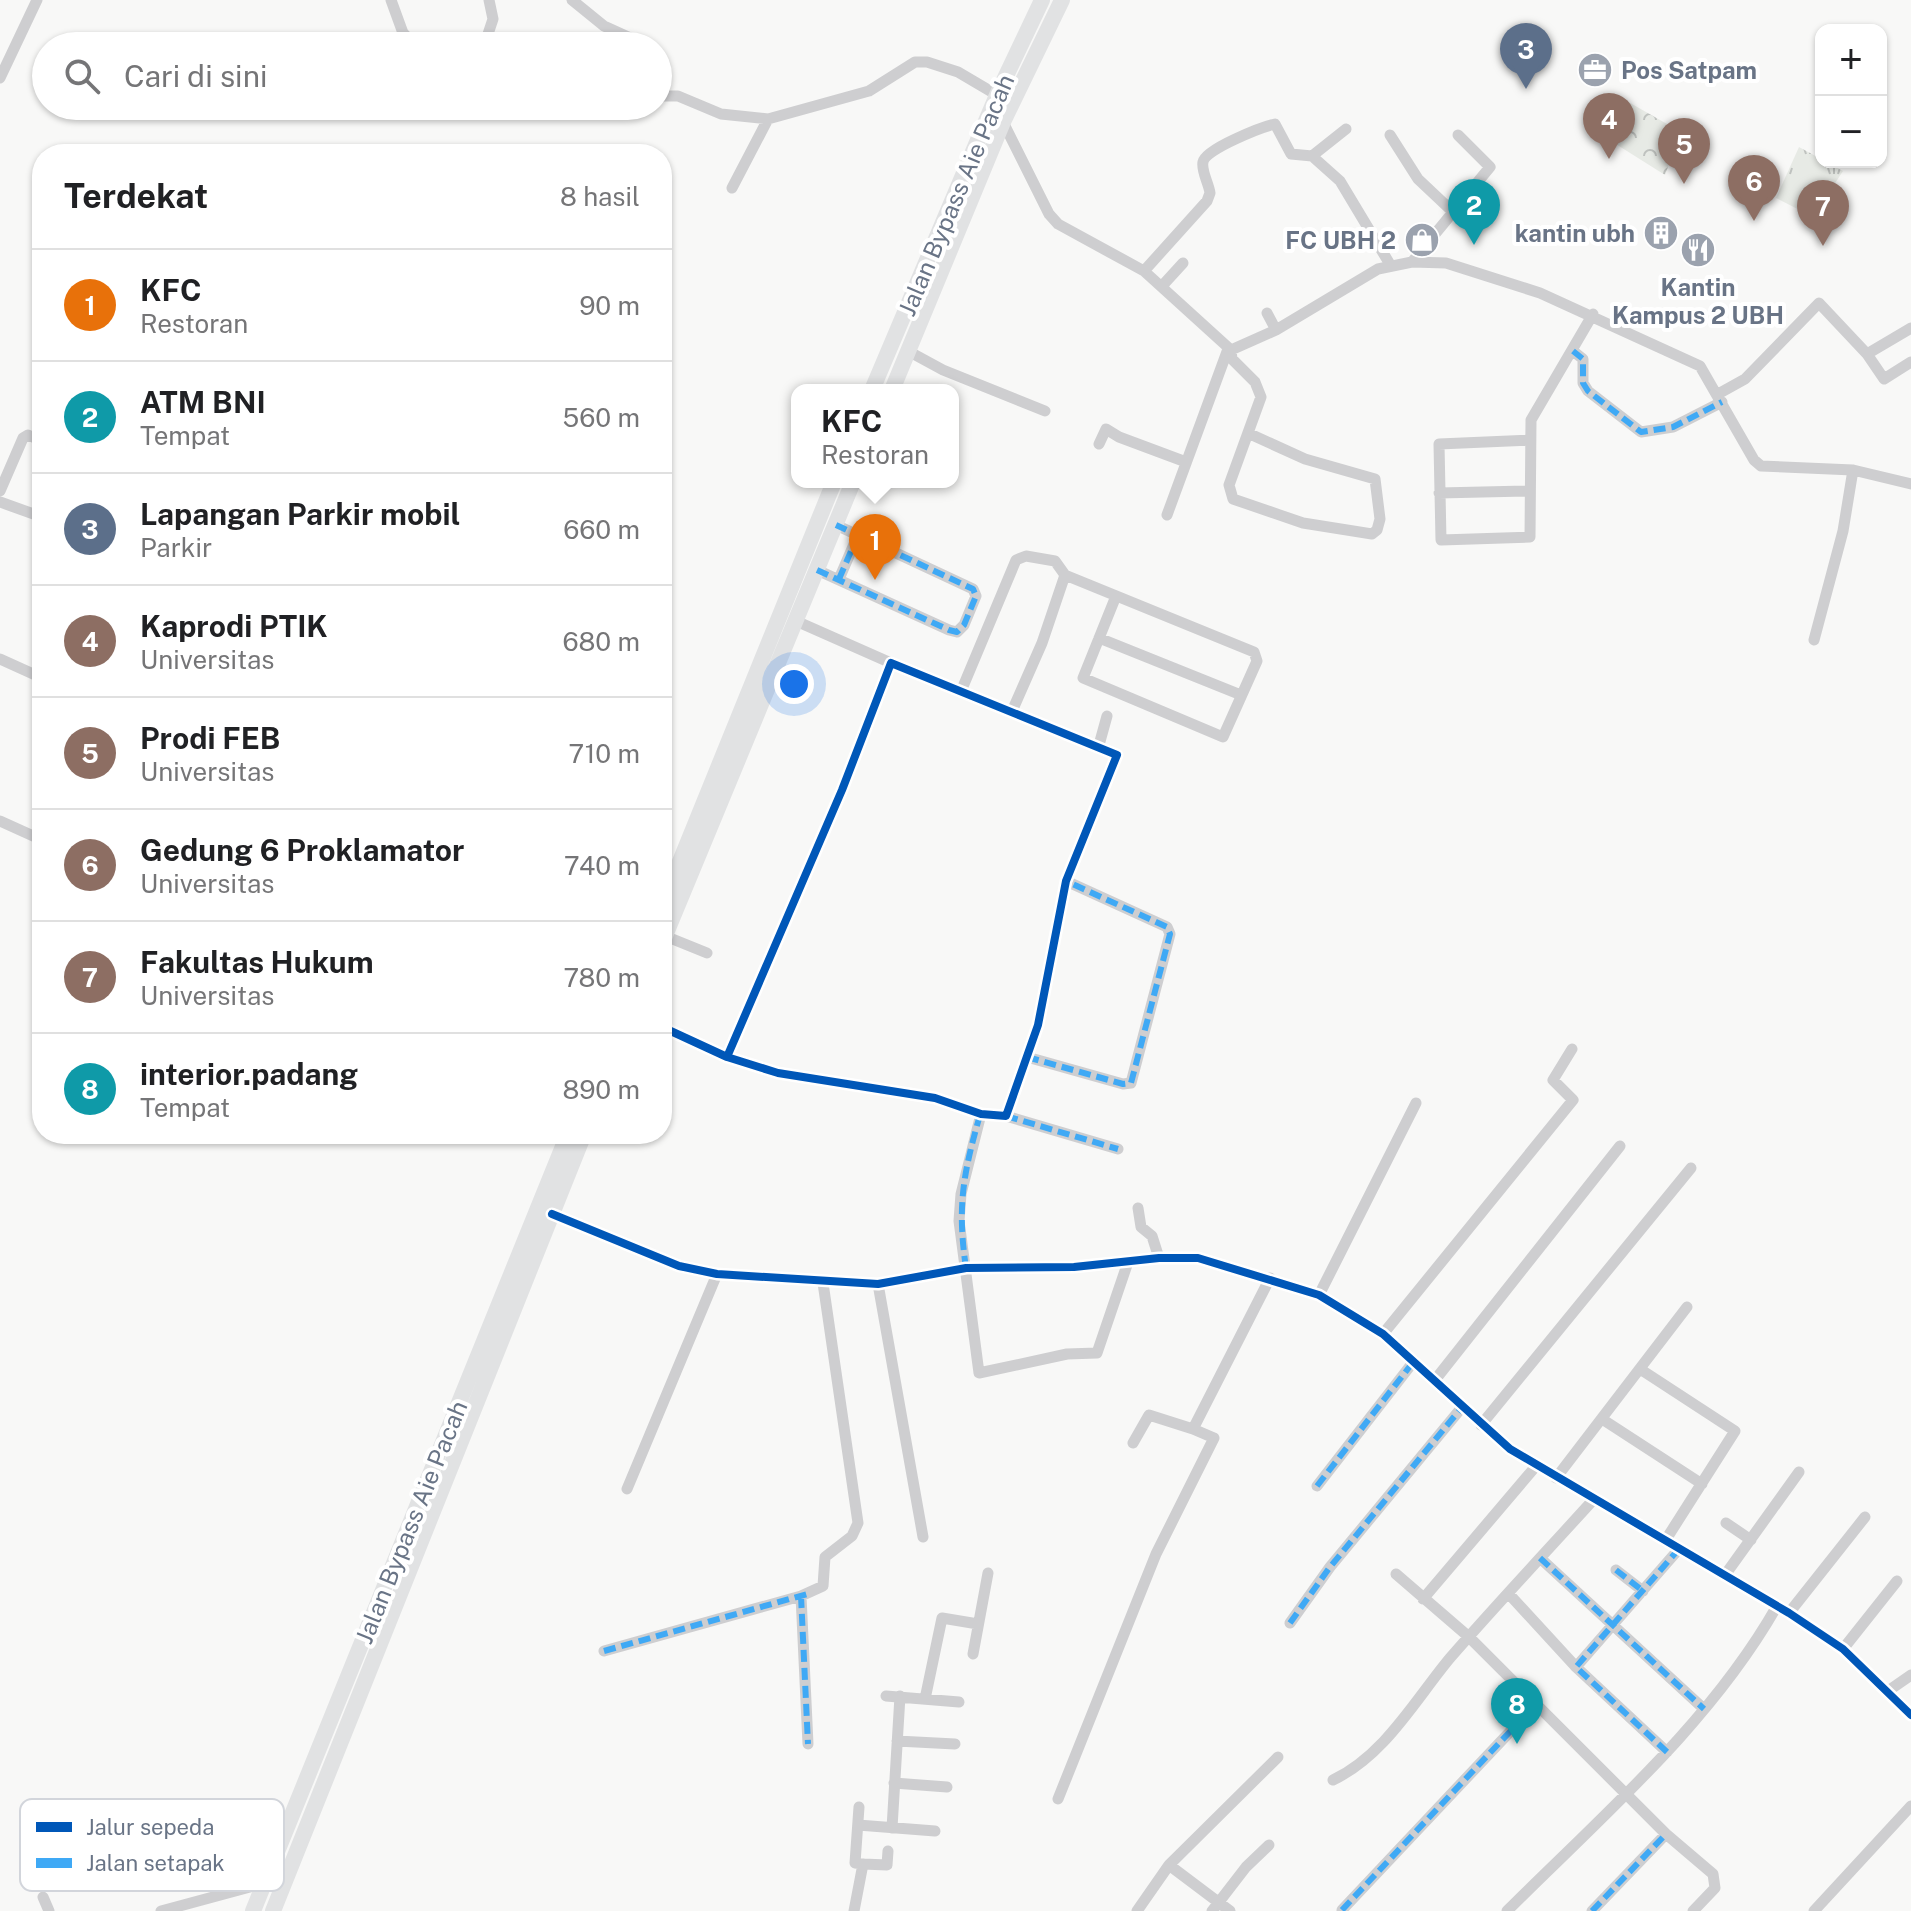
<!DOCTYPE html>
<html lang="id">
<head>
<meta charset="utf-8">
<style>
  body { margin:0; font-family:"Public Sans",sans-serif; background:#f2f2f2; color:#202124 }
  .controls { position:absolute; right:24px; top:24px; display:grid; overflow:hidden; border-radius:16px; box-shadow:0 2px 6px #0004 }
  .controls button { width:72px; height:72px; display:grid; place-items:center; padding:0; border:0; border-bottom:2px solid #e0e0e0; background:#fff; color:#202124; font:40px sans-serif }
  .you { position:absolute; left:794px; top:684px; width:28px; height:28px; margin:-20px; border:6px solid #fff; border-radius:50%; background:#1a73e8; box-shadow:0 0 0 12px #1a73e833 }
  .badge { display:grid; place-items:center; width:52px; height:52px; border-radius:50%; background:#d93025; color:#fff; font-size:26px; font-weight:700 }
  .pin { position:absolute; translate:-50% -66px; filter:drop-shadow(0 2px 4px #0008) }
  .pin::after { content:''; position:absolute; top:42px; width:28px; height:24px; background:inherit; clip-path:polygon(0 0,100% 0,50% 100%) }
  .popup { position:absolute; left:791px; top:384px; width:168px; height:104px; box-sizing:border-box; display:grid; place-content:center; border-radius:16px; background:#fff; filter:drop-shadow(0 2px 6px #0005); font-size:26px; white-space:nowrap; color:#757577 }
  .popup b { font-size:30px; color:#202124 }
  .popup::after { content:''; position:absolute; left:50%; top:100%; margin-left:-16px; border:16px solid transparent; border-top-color:#fff }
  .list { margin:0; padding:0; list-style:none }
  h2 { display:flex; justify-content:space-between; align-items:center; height:104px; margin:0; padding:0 32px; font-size:34px }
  h2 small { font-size:26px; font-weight:400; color:#757577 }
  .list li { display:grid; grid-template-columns:52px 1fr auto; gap:24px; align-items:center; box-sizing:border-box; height:112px; padding:0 32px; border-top:2px solid #e0e0e0 }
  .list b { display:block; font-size:30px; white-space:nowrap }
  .list p { margin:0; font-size:26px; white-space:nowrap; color:#757577 }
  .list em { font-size:26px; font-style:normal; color:#757577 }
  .icon { flex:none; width:44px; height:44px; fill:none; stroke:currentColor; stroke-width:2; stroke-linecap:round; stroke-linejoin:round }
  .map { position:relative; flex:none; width:1911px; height:1911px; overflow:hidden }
  .search { position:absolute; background:#fff; box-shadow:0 2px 6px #0004; left:32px; top:32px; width:640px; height:88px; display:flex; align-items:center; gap:20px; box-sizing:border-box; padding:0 28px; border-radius:44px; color:#757577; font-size:30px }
  .panel { position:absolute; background:#fff; box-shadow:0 2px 6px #0004; left:32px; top:144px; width:640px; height:1000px; border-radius:32px }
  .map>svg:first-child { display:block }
</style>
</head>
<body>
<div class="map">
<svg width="1911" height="1911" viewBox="0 0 1911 1911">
  <defs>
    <pattern id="grass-tufts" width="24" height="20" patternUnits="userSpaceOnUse" patternTransform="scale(2)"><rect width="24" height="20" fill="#e7eae5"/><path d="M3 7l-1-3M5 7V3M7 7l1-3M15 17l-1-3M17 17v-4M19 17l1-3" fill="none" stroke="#bfc2bf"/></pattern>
    <pattern id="park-crowns" width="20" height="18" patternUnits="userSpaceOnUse" patternTransform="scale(2)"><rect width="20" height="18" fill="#e7eae5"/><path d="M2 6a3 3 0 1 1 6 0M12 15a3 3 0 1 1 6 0" fill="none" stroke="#bfc2bf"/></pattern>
  </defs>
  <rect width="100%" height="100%" fill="#f8f8f7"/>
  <path fill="url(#grass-tufts)" d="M1799 147 1843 171 1813 217 1776 198Z"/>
  <path fill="url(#park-crowns)" d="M1625 100 1681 132 1665 175 1611 141Z"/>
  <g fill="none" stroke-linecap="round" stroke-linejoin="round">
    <path stroke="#ceced0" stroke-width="11" d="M391 0 403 33 416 46
      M572 0 604 26 648 46
      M484 46 493 19 489 0
      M658 75 665 95
      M0 78 37 0
      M658 96H678L721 114 768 119 869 91 915 62H927L958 72 997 95
      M1003 122 1049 214 1058 224 1144 271 1231 350 1276 330 1378 269 1412 262 1446 263 1540 293 1700 366 1754 460 1761 466 1853 470 1911 484
      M1390 135 1418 179 1453 212
      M1312 156 1346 129
      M732 188 768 119
      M1412 262 1490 167 1458 135
      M1144 271 1207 201 1210 193C1209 184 1201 171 1203 162 1205 149 1262 127 1275 124L1291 154 1312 156 1340 181 1391 266
      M1162 286 1183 263
      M1267 313 1276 330
      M1231 350 1232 359 1255 382 1261 397 1229 485 1233 499 1303 523 1372 534 1377 530 1380 519 1375 479 1305 459 1250 434
      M908 351 943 370 1045 411
      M1573 351 1583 359V383L1588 391 1641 432 1673 427 1722 402
      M1867 354 1884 379 1911 362
      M1718 394 1745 379 1819 303 1867 354 1911 328
      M1529 440 1439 444 1441 540 1530 537 1531 420 1593 314
      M1099 444 1106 429 1119 437 1186 462
      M0 491 23 438 28 435 42 441
      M1439 493 1529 491
      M0 502 42 517
      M1167 515 1228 349
      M817 570 949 630 957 632 964 625 976 596 973 589 836 525
      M839 579 858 535
      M796 621 891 663
      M1099 638 1241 695
      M1814 640 1843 531 1853 470
      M0 659 42 678
      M962 689 1016 560 1026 556 1055 561 1065 575
      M1013 709 1042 643 1065 575 1254 652 1257 661 1223 737 1083 678 1116 596
      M1099 745 1107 716
      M0 821 42 840
      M665 936 707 953
      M662 1027 727 1057 778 1073 935 1098 981 1114 1006 1116 1038 1025 1066 881 1117 755 891 663 842 790 727 1057
      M1027 1057 1123 1084 1131 1083 1170 934 1167 927 1066 881
      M981 1114 961 1194 959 1221 979 1373 1067 1354 1097 1353 1128 1262
      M1006 1116 1118 1149
      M1138 1208 1141 1227 1152 1236 1159 1258
      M552 1214 679 1266 717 1274 878 1284 966 1268 1074 1267 1159 1258H1198L1319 1295 1383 1334 1510 1449 1789 1613 1843 1649 1911 1715
      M878 1284 923 1537
      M1319 1295 1416 1103
      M1383 1334 1573 1100 1553 1080 1572 1049
      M1640 1369 1735 1431 1665 1541
      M1435 1380 1620 1146
      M1602 1419 1702 1484
      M1481 1425 1691 1168
      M1133 1443 1149 1415 1193 1429
      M1556 1478 1687 1307
      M1317 1486 1414 1361
      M627 1489 717 1274
      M1726 1523 1751 1540
      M1540 1558 1704 1709
      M1616 1570 1643 1591
      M1396 1574 1469 1637 1666 1834 1713 1874 1715 1888 1693 1911
      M1725 1575 1799 1472
      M1508 1593 1576 1667 1667 1752
      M801 1596 808 1744
      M1423 1599 1536 1466
      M1789 1613 1865 1517
      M1290 1623 1330 1567 1463 1406
      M1843 1649 1897 1581
      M604 1651 801 1596 823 1586 825 1557 852 1536 858 1523 823 1283
      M973 1654 988 1573
      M1576 1667 1678 1550
      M1888 1691 1911 1675
      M886 1696 959 1702
      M925 1699 942 1618 978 1624
      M897 1741 955 1744
      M1333 1780C1385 1755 1415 1700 1450 1658 1497 1604 1546 1552 1594 1499
      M894 1783 947 1787
      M1058 1799 1156 1554 1214 1438 1193 1429 1270 1278
      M858 1825 935 1831
      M892 1828 900 1696
      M863 1864 887 1865 888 1851
      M1169 1865 1278 1757
      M43 1897 49 1911
      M1342 1910 1537 1703
      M161 1911 265 1883
      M854 1911 863 1864 855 1863 859 1807
      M1137 1911 1169 1865 1230 1911
      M1212 1911 1246 1867 1269 1845
      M1507 1911C1602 1816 1710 1724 1777 1606
      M1592 1911 1666 1834
      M1814 1911 1911 1806"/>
    <path stroke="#e1e2e3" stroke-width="16" d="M872 390 997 95 1042 0
      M892 390 1003 122 1062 0
      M662 906 834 482
      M662 943 853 482
      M253 1911 568 1134
      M273 1911 584 1134"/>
    <path stroke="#3fa9f5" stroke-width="6" stroke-dasharray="12 6" stroke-linecap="butt" d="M1573 351 1583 359V383L1588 391 1641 432 1673 427 1722 402
      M817 570 949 630 957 632 964 625 976 596 973 589 836 525
      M839 579 858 535
      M1027 1057 1123 1084 1131 1083 1170 934 1167 927 1066 881
      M1006 1116 1118 1149
      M966 1268C957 1207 963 1174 980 1115L987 1113
      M1317 1486 1414 1361
      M1540 1558 1704 1709
      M1616 1570 1643 1591
      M801 1596 808 1744
      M1290 1623 1330 1567 1463 1406
      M604 1651 811 1593
      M1667 1752 1576 1667 1678 1550
      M1342 1910 1537 1703
      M1592 1911 1666 1834"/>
    <g stroke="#fff" stroke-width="13">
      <path id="cycleway" d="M662 1027 727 1057 778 1073 935 1098 981 1114 1006 1116 1038 1025 1066 881 1117 755 891 663 842 790 727 1057
        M552 1214 679 1266 717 1274 878 1284 966 1268 1074 1267 1159 1258H1198L1319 1295 1383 1334 1510 1449 1789 1613 1843 1649 1911 1715"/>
    </g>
    <use href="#cycleway" stroke="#0057b8" stroke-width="8"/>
  </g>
  <defs>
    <g id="office-disc" transform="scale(1.8)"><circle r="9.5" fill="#9ba2ae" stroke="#fff"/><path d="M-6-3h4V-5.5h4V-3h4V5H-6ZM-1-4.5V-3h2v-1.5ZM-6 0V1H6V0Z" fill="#fff"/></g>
    <g id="building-disc" transform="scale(1.8)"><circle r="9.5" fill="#9ba2ae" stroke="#fff"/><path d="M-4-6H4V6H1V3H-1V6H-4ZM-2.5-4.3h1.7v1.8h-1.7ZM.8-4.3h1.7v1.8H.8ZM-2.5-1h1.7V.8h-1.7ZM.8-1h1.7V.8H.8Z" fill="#fff"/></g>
    <g id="shop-disc" transform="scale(1.8)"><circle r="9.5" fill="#9ba2ae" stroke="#fff"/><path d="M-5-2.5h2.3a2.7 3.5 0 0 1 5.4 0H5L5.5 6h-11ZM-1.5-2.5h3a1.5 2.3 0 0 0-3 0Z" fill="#fff"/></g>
    <g id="restaurant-disc" transform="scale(1.8)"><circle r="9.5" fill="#9ba2ae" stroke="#fff"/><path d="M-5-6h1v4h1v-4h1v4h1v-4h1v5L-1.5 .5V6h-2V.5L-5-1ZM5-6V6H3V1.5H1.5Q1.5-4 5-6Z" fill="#fff"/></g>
  </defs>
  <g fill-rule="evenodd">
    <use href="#office-disc" x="1595" y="70"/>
    <use href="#building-disc" x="1661" y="233"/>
    <use href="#shop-disc" x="1422" y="240"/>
    <use href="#restaurant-disc" x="1698" y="250"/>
  </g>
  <g text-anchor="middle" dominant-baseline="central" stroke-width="8" stroke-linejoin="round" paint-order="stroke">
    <g font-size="24" font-weight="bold" fill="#697486" stroke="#fff" text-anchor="end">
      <text x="1621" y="70" text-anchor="start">Pos Satpam</text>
      <text x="1635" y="233">kantin ubh</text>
      <text x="1396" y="240">FC UBH 2</text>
      <text x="1698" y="287" text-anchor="middle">Kantin<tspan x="1698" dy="28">Kampus 2 UBH</tspan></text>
    </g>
    <g font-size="24" fill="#697486" stroke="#fff">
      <text transform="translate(956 195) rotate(-67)">Jalan Bypass Aie Pacah</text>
      <text transform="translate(411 1522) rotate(-68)">Jalan Bypass Aie Pacah</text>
    </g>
  </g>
  <rect x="20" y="1799" width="264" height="92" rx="12" fill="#fff" stroke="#d2d5db" stroke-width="2"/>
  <rect x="36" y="1822" width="36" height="10" fill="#0057b8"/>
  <rect x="36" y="1858" width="36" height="10" fill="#3fa9f5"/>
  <g font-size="22" fill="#697486">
    <text x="86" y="1835">Jalur sepeda</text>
    <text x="86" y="1871">Jalan setapak</text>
  </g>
</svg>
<div class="controls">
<button>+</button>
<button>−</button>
</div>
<div class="you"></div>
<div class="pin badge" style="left:875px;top:580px;background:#e8710a">1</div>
<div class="popup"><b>KFC</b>Restoran</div>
<div class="pin badge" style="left:1474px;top:245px;background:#0f9aa8">2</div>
<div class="pin badge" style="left:1526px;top:89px;background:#5c6f8a">3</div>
<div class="pin badge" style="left:1609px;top:159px;background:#8d6e63">4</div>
<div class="pin badge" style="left:1684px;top:184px;background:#8d6e63">5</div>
<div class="pin badge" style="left:1754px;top:221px;background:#8d6e63">6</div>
<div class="pin badge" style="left:1823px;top:246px;background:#8d6e63">7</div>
<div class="pin badge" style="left:1517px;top:1744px;background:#0f9aa8">8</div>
<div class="search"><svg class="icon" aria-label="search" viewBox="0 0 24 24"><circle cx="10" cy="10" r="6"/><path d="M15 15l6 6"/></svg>Cari di sini</div>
<section class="panel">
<h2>Terdekat<small>8 hasil</small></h2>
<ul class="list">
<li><span class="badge" style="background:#e8710a">1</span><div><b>KFC</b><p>Restoran</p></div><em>90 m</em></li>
<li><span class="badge" style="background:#0f9aa8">2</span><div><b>ATM BNI</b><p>Tempat</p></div><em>560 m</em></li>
<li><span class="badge" style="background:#5c6f8a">3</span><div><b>Lapangan Parkir mobil</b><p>Parkir</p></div><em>660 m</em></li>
<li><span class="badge" style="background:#8d6e63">4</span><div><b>Kaprodi PTIK</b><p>Universitas</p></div><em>680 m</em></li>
<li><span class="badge" style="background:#8d6e63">5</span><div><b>Prodi FEB</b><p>Universitas</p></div><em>710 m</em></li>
<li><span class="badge" style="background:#8d6e63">6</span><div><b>Gedung 6 Proklamator</b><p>Universitas</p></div><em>740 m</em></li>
<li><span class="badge" style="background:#8d6e63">7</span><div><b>Fakultas Hukum</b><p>Universitas</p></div><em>780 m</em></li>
<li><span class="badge" style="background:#0f9aa8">8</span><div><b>interior.padang</b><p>Tempat</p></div><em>890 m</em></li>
</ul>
</section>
</div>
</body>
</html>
